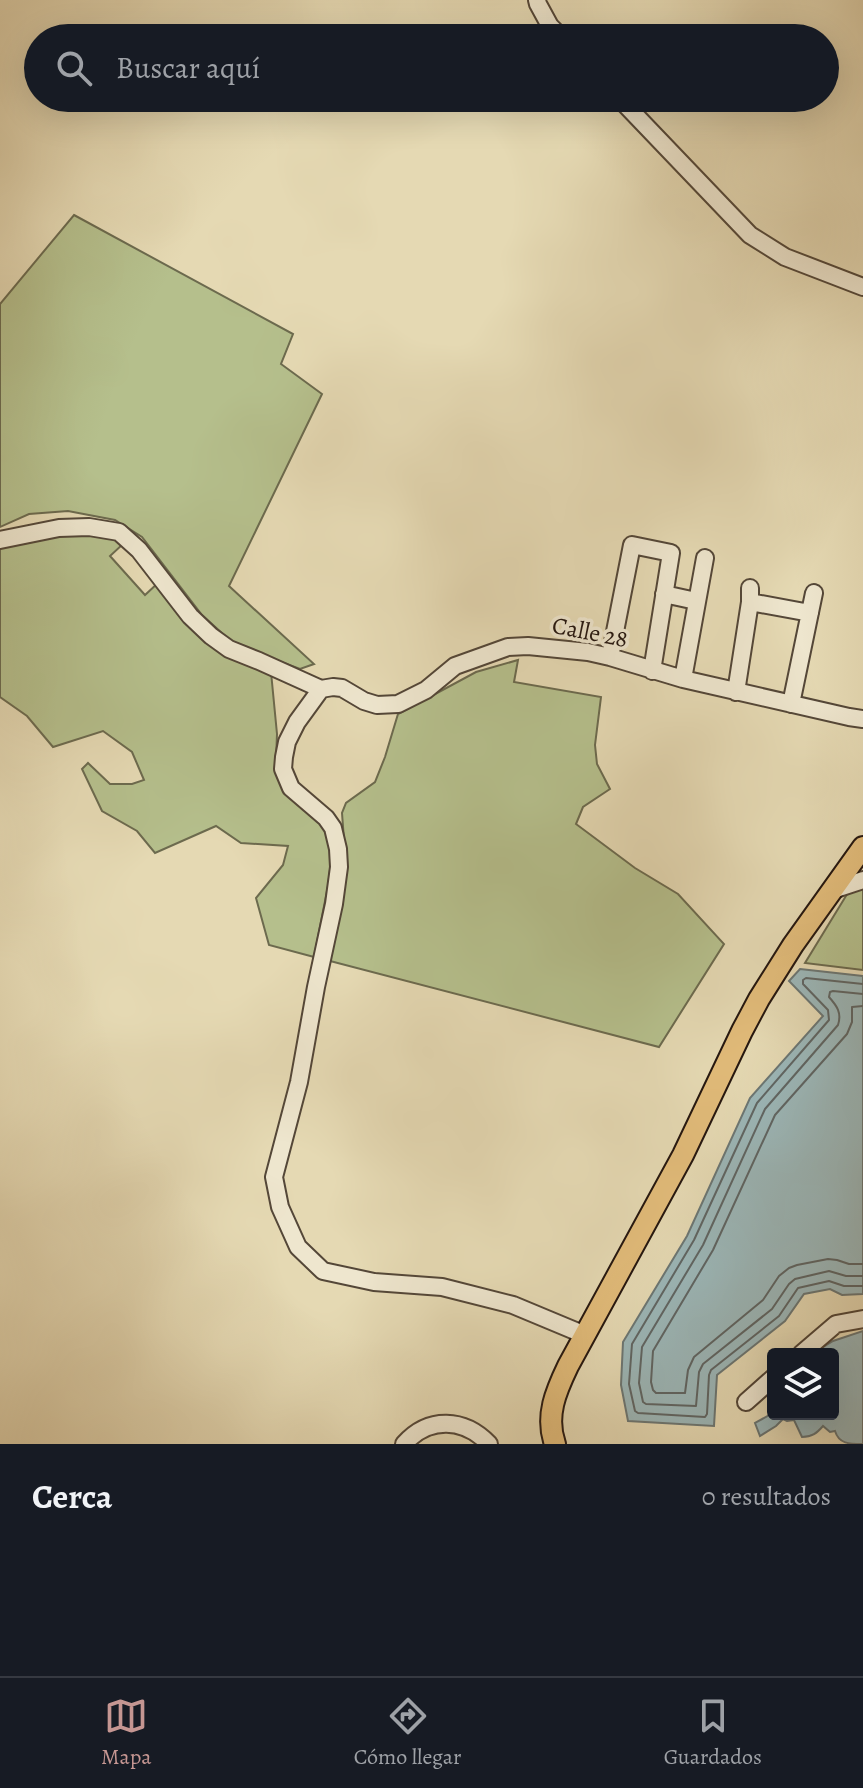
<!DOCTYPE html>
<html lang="es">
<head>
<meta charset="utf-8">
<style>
  body { margin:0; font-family:Alegreya,serif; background:#20242c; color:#f1f3f6 }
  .controls { position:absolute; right:24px; bottom:24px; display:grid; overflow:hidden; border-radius:8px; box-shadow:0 8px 32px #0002 }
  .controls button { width:72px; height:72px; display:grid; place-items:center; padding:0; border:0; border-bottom:2px solid #363941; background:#171b24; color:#f1f3f6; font:40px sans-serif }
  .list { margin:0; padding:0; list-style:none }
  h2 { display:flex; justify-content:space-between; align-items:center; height:104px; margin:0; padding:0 32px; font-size:34px }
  h2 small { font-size:26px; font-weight:400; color:#9ea1a6 }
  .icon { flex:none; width:44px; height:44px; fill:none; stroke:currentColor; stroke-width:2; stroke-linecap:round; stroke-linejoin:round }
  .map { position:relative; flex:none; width:863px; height:1444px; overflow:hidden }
  .search { position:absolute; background:#171b24; box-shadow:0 8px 32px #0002; left:24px; right:24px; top:24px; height:88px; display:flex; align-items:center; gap:20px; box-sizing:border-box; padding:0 28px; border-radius:44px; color:#9ea1a6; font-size:30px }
  .sheet { height:232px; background:#171b24 }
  nav { display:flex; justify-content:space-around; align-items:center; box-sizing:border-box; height:112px; border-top:2px solid #363941; background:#171b24; font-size:22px; color:#9ea1a6 }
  nav a { display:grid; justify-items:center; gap:4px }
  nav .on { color:#c59692 }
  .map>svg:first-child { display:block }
</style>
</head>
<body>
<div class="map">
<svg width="863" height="1444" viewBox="0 0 863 1444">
  <rect width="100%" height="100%" fill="#e5d9b3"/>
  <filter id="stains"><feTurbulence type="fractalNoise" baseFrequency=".0025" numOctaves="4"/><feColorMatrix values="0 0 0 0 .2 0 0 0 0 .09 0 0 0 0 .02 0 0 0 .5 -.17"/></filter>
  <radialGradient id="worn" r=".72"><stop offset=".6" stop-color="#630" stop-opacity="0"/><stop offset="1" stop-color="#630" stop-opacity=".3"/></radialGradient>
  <path fill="#b5bf8c" stroke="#6c6a4e" stroke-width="2" d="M74 215 293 334 281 364 322 394 229 586 314 664 300 669 234 644 202 615 142 537 115 520 68 511 29 514 0 527V304Z
    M82 535 109 536 123 544 110 556 145 595 159 582 182 616 271 672 277 734 276 760 325 826 333 845 328 886 314 957 269 945 256 898 283 865 288 846 241 843 216 826 155 853 137 831 102 811 82 769 88 763 110 784H132L144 780 132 752 103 731 53 747 27 716 0 697V548L50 536Z
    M518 660 514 682 601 697 595 745 597 764 610 789 583 807 576 824 635 868 678 894 724 944 659 1047 330 961 344 840 342 813 346 803 375 782 385 757 398 714 476 672Z
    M863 872V970L805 963 860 873Z"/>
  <path fill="#9cb7b8" stroke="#6c7774" stroke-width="2" d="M800 969 863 976V1294L842 1295 830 1289 804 1294 785 1321 717 1375 714 1426 628 1421 621 1385 623 1342 687 1236 750 1098 823 1016 789 981Z
    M863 1331V1444C849 1444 839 1444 835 1431L830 1432 823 1426C817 1433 812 1437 802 1437L794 1420 787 1421 783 1419 776 1426 760 1436 755 1423 773 1413 833 1414V1354H812L833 1341Z"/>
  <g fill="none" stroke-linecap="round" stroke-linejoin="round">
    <path stroke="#606664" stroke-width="2" d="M863 984 806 978 803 980V984L828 1010 829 1020 757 1103 694 1240 632 1344 629 1384 635 1411 638 1413 705 1417 707 1414 709 1375 711 1370 779 1316 798 1288 829 1281 844 1286H863
      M863 994 833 991 830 992 829 997C837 1006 842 1013 838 1025L765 1109 703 1245 642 1347 639 1383 643 1402 646 1404 696 1406 699 1372 703 1364 772 1309 789 1284 795 1279 829 1271 846 1276H863
      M863 1006 852 1007V1022L847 1034 775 1115 713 1250 653 1351 651 1382 653 1390 656 1393H685L688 1370 694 1357 763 1300 779 1276 789 1268 797 1265 828 1259 837 1260 849 1264H863"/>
    <g stroke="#544738" stroke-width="20">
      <path id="minor" d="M537 0 538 4 550 26 562 38
        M619 98 750 235 785 257 863 287
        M0 540 59 528 89 527 119 532 139 550 190 616 211 636 229 649 259 661 321 689
        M664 594 696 601
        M750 602 810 613
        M610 657 632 545 671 553 652 671
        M683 679 705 558
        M321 689 297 722 287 742 284 757 283 769 291 788 326 818 333 828 338 849 339 867 334 904 316 987 299 1082 274 1177 280 1207 298 1247 323 1271 374 1282 442 1287 513 1305 585 1335
        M321 689 333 687 342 688 364 701 377 705 398 704 426 690 455 666 508 647 528 646 588 652 610 657 683 679 849 717 863 719
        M736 692 750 602V588
        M791 704 814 593
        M833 890 863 880
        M801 1354 836 1324 863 1319
        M746 1402 773 1378
        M404 1444C429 1416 464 1418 489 1444"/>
    </g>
    <g stroke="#24160f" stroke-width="24">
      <path id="major" d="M555 1444C545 1416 556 1391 568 1366L683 1155 742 1031 759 999 793 945 863 847"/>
    </g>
    <use href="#minor" stroke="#eee6ce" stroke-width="16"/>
    <use href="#major" stroke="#e2bc7a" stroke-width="20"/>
  </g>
  <g text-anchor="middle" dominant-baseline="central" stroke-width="7" stroke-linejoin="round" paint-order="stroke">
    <g font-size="24" fill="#24160f" stroke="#eee6ce">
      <text transform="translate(590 632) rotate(11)">Calle 28</text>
    </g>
  </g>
  <rect width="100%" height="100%" filter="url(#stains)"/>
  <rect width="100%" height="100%" fill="url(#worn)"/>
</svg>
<div class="controls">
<button><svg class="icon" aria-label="layers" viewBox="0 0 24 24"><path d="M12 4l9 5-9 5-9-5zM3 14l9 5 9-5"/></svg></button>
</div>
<div class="search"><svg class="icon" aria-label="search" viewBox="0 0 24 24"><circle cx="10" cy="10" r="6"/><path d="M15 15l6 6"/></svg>Buscar aquí</div>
</div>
<section class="sheet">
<h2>Cerca<small>0 resultados</small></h2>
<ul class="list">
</ul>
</section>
<nav>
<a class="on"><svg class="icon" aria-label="map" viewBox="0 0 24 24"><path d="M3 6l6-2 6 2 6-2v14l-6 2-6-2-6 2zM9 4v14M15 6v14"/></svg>Mapa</a>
<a><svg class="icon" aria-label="directions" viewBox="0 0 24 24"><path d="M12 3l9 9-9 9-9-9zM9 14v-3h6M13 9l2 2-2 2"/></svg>Cómo llegar</a>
<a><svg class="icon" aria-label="saved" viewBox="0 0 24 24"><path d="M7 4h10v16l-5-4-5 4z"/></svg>Guardados</a>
</nav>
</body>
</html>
